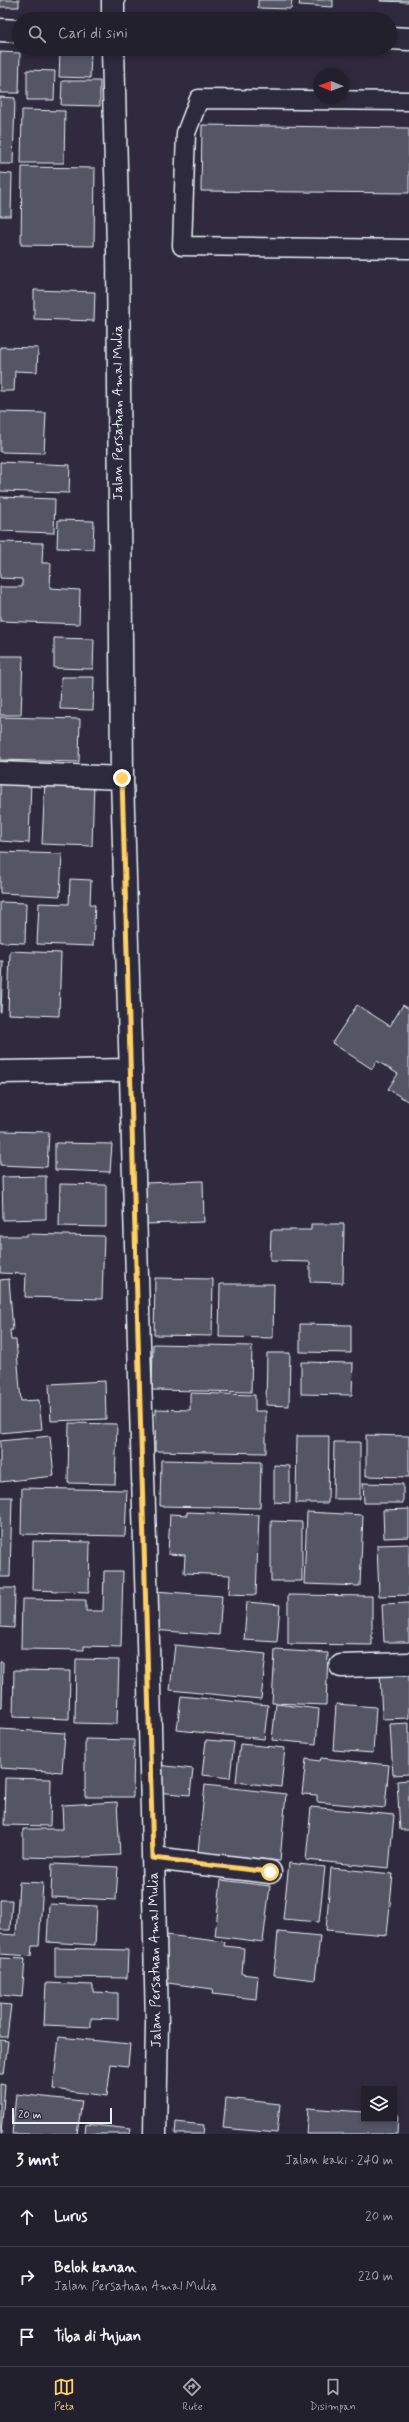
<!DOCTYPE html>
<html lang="id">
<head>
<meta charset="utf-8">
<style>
  body { margin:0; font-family:Mynerve,sans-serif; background:#2f2d3a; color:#f1f3f6 }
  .controls { position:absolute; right:12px; bottom:12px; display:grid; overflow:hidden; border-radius:0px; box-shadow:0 2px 6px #0003 }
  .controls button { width:36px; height:36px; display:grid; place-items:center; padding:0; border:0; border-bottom:1px solid #403e4a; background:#23202e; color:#f1f3f6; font:20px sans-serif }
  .compass { position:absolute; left:313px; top:68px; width:36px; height:36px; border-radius:50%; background:#23202e; box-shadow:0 2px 6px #0003; rotate:271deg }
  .scale { position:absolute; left:12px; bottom:10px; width:100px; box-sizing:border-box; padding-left:4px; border:2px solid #e8f1f8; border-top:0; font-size:11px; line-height:14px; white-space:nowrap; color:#e8f1f8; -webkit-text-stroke:3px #2f2a3d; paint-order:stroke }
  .stop { position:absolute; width:12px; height:12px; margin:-9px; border:3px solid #ffd166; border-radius:50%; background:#fff }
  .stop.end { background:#ffd166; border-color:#fff; box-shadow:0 1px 4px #0008 }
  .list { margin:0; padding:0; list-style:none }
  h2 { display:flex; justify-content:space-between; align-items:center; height:52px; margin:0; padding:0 16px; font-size:17px }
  h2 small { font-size:13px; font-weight:400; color:#a3a3aa }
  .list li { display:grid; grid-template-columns:26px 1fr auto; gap:12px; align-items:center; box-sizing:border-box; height:60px; padding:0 16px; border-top:1px solid #403e4a }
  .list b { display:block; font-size:15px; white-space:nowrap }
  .list p { margin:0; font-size:13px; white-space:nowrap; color:#a3a3aa }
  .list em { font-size:13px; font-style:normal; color:#a3a3aa }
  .icon { flex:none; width:22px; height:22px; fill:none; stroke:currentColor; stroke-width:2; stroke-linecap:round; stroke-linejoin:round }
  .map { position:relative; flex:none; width:409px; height:2134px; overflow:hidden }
  .search { position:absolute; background:#23202e; box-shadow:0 2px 6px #0003; left:12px; right:12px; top:12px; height:44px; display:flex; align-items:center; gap:10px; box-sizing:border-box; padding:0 14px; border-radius:22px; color:#a3a3aa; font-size:15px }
  .sheet { height:232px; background:#23202e }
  nav { display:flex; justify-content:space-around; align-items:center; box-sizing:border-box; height:56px; border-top:1px solid #403e4a; background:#23202e; font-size:11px; color:#a3a3aa }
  nav a { display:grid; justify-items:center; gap:2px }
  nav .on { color:#ffd166 }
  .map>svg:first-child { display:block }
</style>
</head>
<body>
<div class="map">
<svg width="409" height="2134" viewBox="0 0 409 2134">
  <rect width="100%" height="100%" fill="#2f2a3d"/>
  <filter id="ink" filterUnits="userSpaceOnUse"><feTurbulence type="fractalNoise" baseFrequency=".025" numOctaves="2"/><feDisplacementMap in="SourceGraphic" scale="8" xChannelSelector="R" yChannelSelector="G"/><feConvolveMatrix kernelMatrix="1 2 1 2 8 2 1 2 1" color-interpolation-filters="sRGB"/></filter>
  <g filter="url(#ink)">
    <path fill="#575565" stroke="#e8f1f8" d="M0 0H19V7H0Z
      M258 0H292L291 9 258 8Z
      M300 0H333V7L299 5Z
      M380 0H409V2L380 1Z
      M0 52 20 53 19 93H0Z
      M60 52 91 53 90 78 59 77Z
      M27 70 55 71 54 100H27Z
      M62 81H100V106L61 105Z
      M0 97 15 98 13 164H0Z
      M22 110 65 111 64 163H21Z
      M202 125 409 128V193L201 191Z
      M22 167 95 168 94 246 21 245Z
      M0 173 12 174 11 216H0Z
      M34 290 95 292 94 321 34 319Z
      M0 347 38 348 37 372 15 371 14 391H0Z
      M0 412 46 413 44 453 0 452Z
      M0 462 70 465 69 493 0 491Z
      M0 497 55 499 54 533 0 531Z
      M58 520 94 521 93 549 57 548Z
      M0 542 43 543 42 563H51L50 588 80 590 79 624 0 621V587H22V579L0 578Z
      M54 638 94 639 93 669 54 668Z
      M0 656H23L21 715H0Z
      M61 677H94L93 710 60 709Z
      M0 717 80 719 79 762 0 760Z
      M0 778 31 779 29 843 0 841Z
      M45 780 94 782 92 846 42 844Z
      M0 852 62 854 60 896 0 893Z
      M70 879 91 880 90 905H95L93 946 37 944 39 903 69 904Z
      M0 902 26 903 25 943 0 942Z
      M10 951 61 953 59 1016 8 1014Z
      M0 961H3L1 1012H0Z
      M357 1005 390 1026 403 1005 409 1009V1102L388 1089 398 1074 377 1061 372 1069 332 1043Z
      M0 1131 49 1132 47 1167 0 1165Z
      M55 1143 112 1144 110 1172 55 1170Z
      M46 1176V1219L3 1220 2 1177Z
      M203 1181 204 1222 146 1224 144 1183Z
      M60 1184 106 1185V1227L59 1226Z
      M311 1224H344L343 1283 310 1282V1262L270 1261 271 1230H311Z
      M27 1234 104 1236 102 1299 25 1297 26 1274 0 1273V1236H27Z
      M155 1278 213 1279 212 1336 154 1335Z
      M9 1279 13 1330H10L11 1340H16L21 1401 39 1400 42 1429 0 1433V1280Z
      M220 1284H274L273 1338 219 1337Z
      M300 1324 351 1325V1353L300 1352Z
      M153 1344 252 1346 251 1392 152 1390Z
      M267 1353H290L289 1406 266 1405Z
      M301 1362 353 1363 352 1395 301 1394Z
      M105 1381 106 1419 51 1421 49 1384Z
      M190 1393 255 1395V1411H266V1453L155 1451 156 1409 190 1410Z
      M69 1423 117 1424 115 1484 68 1483Z
      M366 1435 409 1436V1477L366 1476Z
      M50 1436 54 1476 0 1482V1441Z
      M297 1436H329L328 1503H296Z
      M334 1442H360V1499H333Z
      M161 1460 261 1462 260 1508 160 1506Z
      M274 1465 290 1466V1503L274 1502Z
      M363 1483 403 1484V1503H364Z
      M22 1488 127 1490 125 1536 21 1534Z
      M0 1497H12L10 1577H0Z
      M409 1509V1537L384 1538 383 1510Z
      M187 1512 259 1515 256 1595 229 1594 230 1575 184 1573 185 1555 168 1554 170 1514 187 1515Z
      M307 1512 363 1515 360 1586 304 1584Z
      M271 1521 302 1522V1581H271Z
      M33 1541 90 1542 89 1592 32 1590Z
      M409 1544V1595L379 1596 377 1545Z
      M104 1571H123L121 1647 84 1646V1650L21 1649 22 1599 86 1600V1611H103Z
      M0 1588H15L14 1628 0 1627Z
      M155 1591 222 1596 219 1635 152 1630Z
      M288 1595 372 1596V1645L288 1644Z
      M247 1602 280 1605 277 1642 244 1640Z
      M409 1603V1642H384L382 1604Z
      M175 1645 266 1654 261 1699 170 1690Z
      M275 1650 328 1653 326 1705 272 1703Z
      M76 1659 119 1660 117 1724 75 1723Z
      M0 1662H3L2 1708H0Z
      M14 1670 70 1671 69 1719 13 1717Z
      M409 1670V1718L382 1719 380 1672Z
      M181 1696 268 1705 264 1739 177 1730Z
      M276 1704 319 1709 316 1744 272 1740Z
      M336 1704 376 1707 373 1753 333 1750Z
      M409 1723V1774L393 1775 390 1724Z
      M0 1729 65 1733 62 1772 0 1768Z
      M85 1739 134 1740 133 1797H85Z
      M206 1740 234 1742 230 1778 202 1775Z
      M240 1744 285 1748 281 1787 236 1782Z
      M321 1758 389 1765 385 1808 317 1802V1795L302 1794 306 1759 320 1761Z
      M158 1765 193 1769 190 1795 155 1792Z
      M5 1778 51 1779 50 1826 4 1825Z
      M409 1780V1830H400L397 1781Z
      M205 1785 286 1794 280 1861 198 1852Z
      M117 1802 120 1855 65 1858 23 1857V1829H63L62 1805Z
      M311 1807 394 1815 389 1868 306 1860Z
      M289 1863 325 1867 319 1922 283 1919Z
      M52 1864 118 1867 116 1900 51 1897Z
      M331 1868 393 1874 387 1935 326 1930Z
      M221 1880 270 1886 263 1942 215 1936Z
      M19 1882 43 1883 39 1946H32L31 1956 0 1954V1934L16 1935Z
      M0 1900H12L10 1930H0Z
      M49 1904 97 1906 95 1945 47 1942Z
      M278 1932 320 1936 315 1980 274 1975Z
      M166 1935 225 1942 224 1946 244 1948 242 1974 258 1976 256 1999 212 1994 213 1989 160 1982Z
      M55 1948 128 1950 127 1978 55 1977Z
      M0 1958 25 1959 22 1997 0 1995Z
      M46 1983 93 1985V1992L118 1993V2019L91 2018V2027L44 2025Z
      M0 2004 11 2005 7 2037H0Z
      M59 2037 130 2044 128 2066 111 2064 107 2096 53 2089Z
      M0 2040 8 2041 4 2074H0Z
      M0 2084 5 2085 1 2134H0Z
      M16 2094 82 2101 77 2134H12Z
      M226 2098 280 2104 277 2133 223 2128Z
      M308 2108 364 2112V2119H394V2114H398L397 2134H306Z
      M176 2122 204 2125 203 2134H175Z
      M86 2124 131 2129 130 2134H85Z"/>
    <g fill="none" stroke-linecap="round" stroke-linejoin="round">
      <g stroke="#e8f1f8" stroke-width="21">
        <path id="service" d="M409 101 199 99 186 133 182 246 409 249"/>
      </g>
      <g stroke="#e8f1f8" stroke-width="25">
        <path id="minor" d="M113 19V0
          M113 49 118 248 122 778 148 1642 157 2023 155 2134
          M0 773 122 778
          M0 1072 131 1070
          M341 1666 409 1664
          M153 1858 270 1872"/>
      </g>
      <g stroke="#e8f1f8" stroke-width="25">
        <path id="tertiary" d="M0 30 19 31
          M390 38 409 39"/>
      </g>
      <use href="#service" stroke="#2f2a3d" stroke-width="18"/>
      <use href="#minor" stroke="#2f2a3d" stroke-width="22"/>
      <use href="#tertiary" stroke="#2f2a3d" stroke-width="22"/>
    </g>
  </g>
  <g fill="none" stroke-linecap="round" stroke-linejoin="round" filter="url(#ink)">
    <path stroke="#ffd166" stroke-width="5" d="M122 778 153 1858 270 1872"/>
  </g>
  <g text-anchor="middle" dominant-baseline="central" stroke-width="4" stroke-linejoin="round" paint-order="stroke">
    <g font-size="14" fill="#e8f1f8" stroke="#2f2a3d">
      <text transform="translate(118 413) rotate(-90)">Jalan Persatuan Amal Mulia</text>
      <text transform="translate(155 1960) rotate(-91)">Jalan Persatuan Amal Mulia</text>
    </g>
  </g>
</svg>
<div class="controls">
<button><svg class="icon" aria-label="layers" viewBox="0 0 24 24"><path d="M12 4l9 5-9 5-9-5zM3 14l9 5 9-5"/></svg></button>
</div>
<svg class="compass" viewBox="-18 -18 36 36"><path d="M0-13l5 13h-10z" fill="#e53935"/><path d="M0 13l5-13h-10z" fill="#a3a3aa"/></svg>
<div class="scale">20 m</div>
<div class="stop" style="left:270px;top:1872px"></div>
<div class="stop end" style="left:122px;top:778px"></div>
<div class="search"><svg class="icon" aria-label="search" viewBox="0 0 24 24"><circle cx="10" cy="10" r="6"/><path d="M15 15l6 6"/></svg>Cari di sini</div>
</div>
<section class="sheet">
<h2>3 mnt<small>Jalan kaki · 240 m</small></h2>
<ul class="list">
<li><svg class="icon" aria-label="ahead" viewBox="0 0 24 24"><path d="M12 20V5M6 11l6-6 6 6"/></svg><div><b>Lurus</b></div><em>20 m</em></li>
<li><svg class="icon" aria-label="right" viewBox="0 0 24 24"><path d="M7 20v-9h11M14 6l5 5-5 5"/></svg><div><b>Belok kanan</b><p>Jalan Persatuan Amal Mulia</p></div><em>220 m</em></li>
<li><svg class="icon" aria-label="arrive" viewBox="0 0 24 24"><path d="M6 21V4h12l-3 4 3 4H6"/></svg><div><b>Tiba di tujuan</b></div></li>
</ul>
</section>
<nav>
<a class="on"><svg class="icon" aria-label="map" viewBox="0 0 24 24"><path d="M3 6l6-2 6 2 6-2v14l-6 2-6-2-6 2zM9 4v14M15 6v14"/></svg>Peta</a>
<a><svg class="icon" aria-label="directions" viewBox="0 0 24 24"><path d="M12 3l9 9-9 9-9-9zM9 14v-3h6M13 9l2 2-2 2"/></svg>Rute</a>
<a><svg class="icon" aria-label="saved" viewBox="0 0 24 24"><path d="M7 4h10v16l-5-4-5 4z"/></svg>Disimpan</a>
</nav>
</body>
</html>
